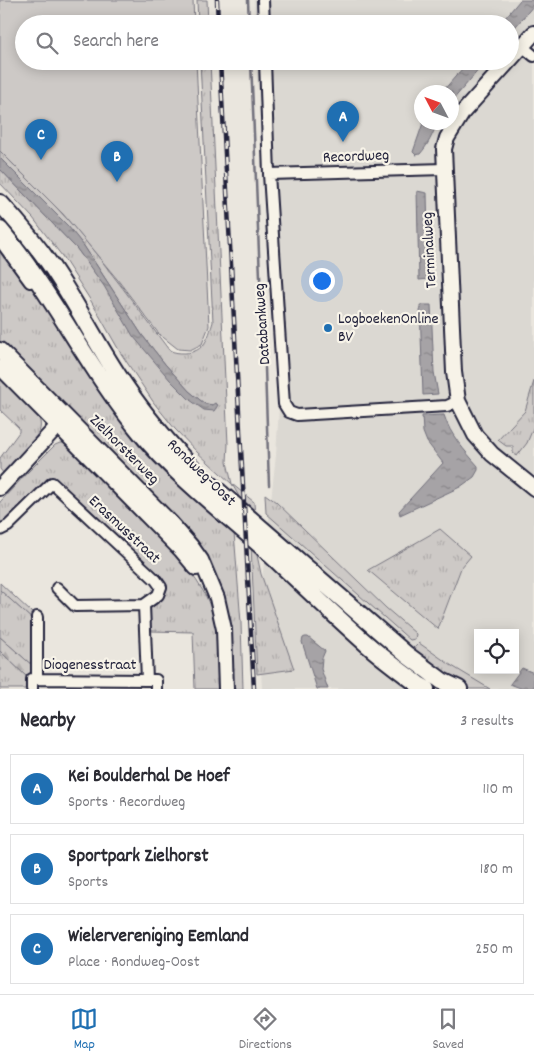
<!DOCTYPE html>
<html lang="en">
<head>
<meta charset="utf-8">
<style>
  body { margin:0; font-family:Dekko,sans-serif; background:#f2f2f3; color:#2b2b33 }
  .controls { position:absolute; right:15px; bottom:15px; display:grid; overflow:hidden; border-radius:0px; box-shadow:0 2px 12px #0003 }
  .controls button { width:45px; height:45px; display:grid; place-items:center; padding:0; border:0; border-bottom:1px solid #e1e1e2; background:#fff; color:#2b2b33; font:25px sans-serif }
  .compass { position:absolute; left:414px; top:85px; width:45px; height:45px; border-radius:50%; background:#fff; box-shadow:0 2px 12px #0003; rotate:311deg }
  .you { position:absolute; left:321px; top:280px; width:18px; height:18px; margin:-12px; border:4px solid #fff; border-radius:50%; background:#1a73e8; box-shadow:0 0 0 8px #1a73e833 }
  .badge { display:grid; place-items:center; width:32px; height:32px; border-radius:50%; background:#1f6fb2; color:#fff; font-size:16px; font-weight:700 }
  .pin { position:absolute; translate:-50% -41px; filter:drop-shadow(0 1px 2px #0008) }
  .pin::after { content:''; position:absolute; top:26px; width:18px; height:15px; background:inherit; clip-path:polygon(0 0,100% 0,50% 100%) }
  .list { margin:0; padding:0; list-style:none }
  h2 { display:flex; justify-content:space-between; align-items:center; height:65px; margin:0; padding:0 20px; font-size:21px }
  h2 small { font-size:16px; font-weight:400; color:#7c7c81 }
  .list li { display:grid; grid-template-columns:32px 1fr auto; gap:15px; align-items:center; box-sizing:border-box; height:70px; margin:0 10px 10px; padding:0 10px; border:1px solid #e1e1e2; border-radius:0px }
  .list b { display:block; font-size:19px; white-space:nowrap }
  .list p { margin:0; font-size:16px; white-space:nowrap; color:#7c7c81 }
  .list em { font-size:16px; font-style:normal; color:#7c7c81 }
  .icon { flex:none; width:28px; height:28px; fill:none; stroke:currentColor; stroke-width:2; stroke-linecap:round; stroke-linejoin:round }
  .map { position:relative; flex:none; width:534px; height:689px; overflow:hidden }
  .search { position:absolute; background:#fff; box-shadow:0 2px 12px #0003; left:15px; right:15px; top:15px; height:55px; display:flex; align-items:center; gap:12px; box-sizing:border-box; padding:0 18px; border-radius:28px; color:#7c7c81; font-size:19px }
  .sheet { height:305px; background:#fff }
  nav { display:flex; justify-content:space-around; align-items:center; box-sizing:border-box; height:70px; border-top:1px solid #e1e1e2; background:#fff; font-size:14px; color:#7c7c81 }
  nav a { display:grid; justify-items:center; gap:2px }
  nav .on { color:#1f6fb2 }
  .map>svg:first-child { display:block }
</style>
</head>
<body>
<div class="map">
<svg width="534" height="689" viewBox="0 0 534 689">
  <defs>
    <pattern id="grass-tufts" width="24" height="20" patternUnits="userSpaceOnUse" patternTransform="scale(1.25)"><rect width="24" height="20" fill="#cdc9c6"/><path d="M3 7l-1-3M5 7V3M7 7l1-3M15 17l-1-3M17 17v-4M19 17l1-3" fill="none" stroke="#b0acab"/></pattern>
    <pattern id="forest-firs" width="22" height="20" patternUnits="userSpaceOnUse" patternTransform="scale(1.25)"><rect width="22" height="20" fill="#cdc9c6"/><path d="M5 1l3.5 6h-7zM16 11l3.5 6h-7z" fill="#b0acab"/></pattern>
    <pattern id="water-ripples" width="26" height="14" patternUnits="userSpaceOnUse" patternTransform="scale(1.25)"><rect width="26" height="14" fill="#a6a3a6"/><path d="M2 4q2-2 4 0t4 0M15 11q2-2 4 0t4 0" fill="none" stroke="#878488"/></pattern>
  </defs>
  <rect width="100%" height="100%" fill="#eae6de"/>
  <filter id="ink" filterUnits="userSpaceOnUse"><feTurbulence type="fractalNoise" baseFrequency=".02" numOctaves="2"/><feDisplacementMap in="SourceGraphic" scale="10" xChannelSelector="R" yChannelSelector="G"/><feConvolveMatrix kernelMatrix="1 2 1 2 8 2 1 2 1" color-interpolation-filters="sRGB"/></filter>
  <g filter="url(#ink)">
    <path fill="#dbd8d2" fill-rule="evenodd" d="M254 0H534V689H262L258 617 276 455 279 408 256 61H510V24H255ZM422 92H452V122H422ZM478 633H515V670H478Z"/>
    <path fill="url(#grass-tufts)" stroke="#787680" d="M197 0H207L208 24H198Z
      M200 61H210L228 444 227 462 232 484 254 502 257 555 261 574 294 669 257 674 251 546 242 522 241 500 232 484 197 452 175 429 154 403 120 352 91 301 62 256 33 218 0 183V169L77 249 190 400 212 405 205 404 189 391 165 364 142 335 84 246 67 226 0 158V151C25 177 52 201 75 228 108 267 138 309 169 350 175 353 179 353 185 353 205 352 208 338 213 322Z
      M0 238 11 250 98 388 118 417 143 447 234 532 241 623 243 689H231L217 586 0 347Z
      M0 379 39 417C40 421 41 425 40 429 37 439 12 464 4 474L0 469V458L19 432V428L0 410Z
      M534 381V426L527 443 517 456 513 453V446H506L498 440 525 411Z
      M60 443H65L174 554C185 565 195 577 203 591 219 618 219 658 220 689H195L193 632 150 631V608L162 580 128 547 53 477C40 488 16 522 0 524V502L26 474 55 445Z
      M265 494 276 502 386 608 415 633 416 634 415 639 410 640 266 513Z
      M440 529 471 556 461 568 438 629 368 570Z
      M0 590 33 620 34 667 0 637Z
      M419 643 452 666 490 689H470L419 655 411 648 415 647Z
      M0 651 28 678V689H0Z"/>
    <path fill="url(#forest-firs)" stroke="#787680" d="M0 583 31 612 33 615V620L0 590Z
      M0 637 34 667V669L28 678 0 651Z"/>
    <path fill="#cdc9c6" stroke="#787680" d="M0 0H193L194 24H24V61H196L209 326 202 344 190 350 178 349 159 334 117 279 63 214 0 151Z"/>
    <path fill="url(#water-ripples)" stroke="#716f7b" d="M520 0H534V5L510 33V24H500Z
      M469 61H486L452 101V92H442Z
      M423 123H437C433 134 428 145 420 154L416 155 413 152Z
      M0 158 68 226 84 246 142 335 165 364 189 391 205 404 212 405 215 403 218 405 214 411 204 410 190 400 170 380 133 336 104 286 77 249 0 169Z
      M417 191 427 193 429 279 419 280Z
      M420 305H431L434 372 438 394 423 395Z
      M444 415C450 435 465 451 478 466V470L474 477 460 487 400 515 399 511 443 463 427 442 423 432 422 416Z
      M305 637H308L325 651 322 658 321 669 328 689H317L302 642 303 638Z
      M522 668 534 673V689H523L510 684Z"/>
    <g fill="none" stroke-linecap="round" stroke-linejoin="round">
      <path stroke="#716f7b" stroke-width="2.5" d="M248 0 249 24
        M251 61 263 349
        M265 368 269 485"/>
      <g stroke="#22223b" stroke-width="14">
        <path id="street" d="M263 0 264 24
          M522 46 534 56
          M265 61 269 174 284 404 289 412 297 415 447 406 458 401
          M269 174 444 169
          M3 245 30 282
          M0 530 8 526 52 483 156 580 161 587 158 595 144 605 147 680H156V689
          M57 588 75 606 144 605
          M37 617V679
          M32 689V679C70 679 109 680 147 680"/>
      </g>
      <g stroke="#22223b" stroke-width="18">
        <path id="secondary" d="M510 60 534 33
          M509 61 463 112 447 138 444 149 454 372 458 401 475 435 492 454 534 488
          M0 350 170 522 191 546 201 560 217 598 224 629 226 689
          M0 367 181 550 196 568
          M0 488 64 419"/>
      </g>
      <g stroke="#22223b" stroke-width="20">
        <path id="primary" d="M0 203C22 227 42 251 59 278 82 313 101 352 125 386 146 417 170 445 196 472L407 655 442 681 459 689
          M0 230C53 293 88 369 141 433 178 478 225 513 268 552 301 583 334 615 368 645 384 659 402 672 419 685L426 689"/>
      </g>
      <use href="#street" stroke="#f7f3e8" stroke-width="10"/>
      <use href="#secondary" stroke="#f7f3e8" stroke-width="14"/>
      <use href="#primary" stroke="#f7f3e8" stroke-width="16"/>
      <g stroke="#22223b" stroke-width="4.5">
        <path id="rail" d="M217 0 218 24
          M220 61 254 689"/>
      </g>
      <use href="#rail" stroke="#f7f3e8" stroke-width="2.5" stroke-dasharray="8" stroke-linecap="butt"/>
    </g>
  </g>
  <circle fill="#1f6fb2" stroke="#f7f3e8" stroke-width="2" cx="328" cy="328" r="5"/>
  <g text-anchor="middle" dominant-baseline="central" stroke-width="4.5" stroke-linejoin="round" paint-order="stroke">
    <g font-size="16" fill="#22223b" stroke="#f7f3e8">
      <text transform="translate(356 157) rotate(-2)">Recordweg</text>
      <text transform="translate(430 250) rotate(-93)">Terminalweg</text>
      <text transform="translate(263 324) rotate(-94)">Databankweg</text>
      <text transform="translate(124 450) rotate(45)">Zielhorsterweg</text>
      <text transform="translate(201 473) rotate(44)">Rondweg-Oost</text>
      <text transform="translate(124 530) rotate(43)">Erasmusstraat</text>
      <text x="90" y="665">Diogenesstraat</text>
    </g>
    <g font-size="16" fill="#22223b" stroke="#f7f3e8" text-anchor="start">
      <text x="338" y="319">LogboekenOnline<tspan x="338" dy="18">BV</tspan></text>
    </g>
  </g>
</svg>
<div class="controls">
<button><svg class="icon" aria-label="locate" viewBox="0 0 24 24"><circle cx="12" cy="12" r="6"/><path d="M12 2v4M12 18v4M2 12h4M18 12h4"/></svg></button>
</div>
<svg class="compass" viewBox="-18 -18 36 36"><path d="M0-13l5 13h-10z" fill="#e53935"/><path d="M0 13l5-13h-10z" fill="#7c7c81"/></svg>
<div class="you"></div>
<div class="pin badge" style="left:343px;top:142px">A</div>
<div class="pin badge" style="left:117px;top:182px">B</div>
<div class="pin badge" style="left:41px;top:160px">C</div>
<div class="search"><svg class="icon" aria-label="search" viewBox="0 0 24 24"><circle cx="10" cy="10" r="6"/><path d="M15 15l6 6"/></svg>Search here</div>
</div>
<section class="sheet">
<h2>Nearby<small>3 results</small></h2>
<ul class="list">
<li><span class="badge">A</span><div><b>Kei Boulderhal De Hoef</b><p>Sports · Recordweg</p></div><em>110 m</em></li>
<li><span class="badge">B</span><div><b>Sportpark Zielhorst</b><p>Sports</p></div><em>180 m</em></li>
<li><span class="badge">C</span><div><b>Wielervereniging Eemland</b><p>Place · Rondweg-Oost</p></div><em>250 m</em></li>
</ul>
</section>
<nav>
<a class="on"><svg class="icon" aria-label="map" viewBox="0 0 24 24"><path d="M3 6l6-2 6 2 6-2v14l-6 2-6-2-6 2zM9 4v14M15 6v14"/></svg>Map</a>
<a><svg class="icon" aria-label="directions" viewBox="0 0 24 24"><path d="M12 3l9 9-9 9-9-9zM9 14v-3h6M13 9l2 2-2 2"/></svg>Directions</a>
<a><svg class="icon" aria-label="saved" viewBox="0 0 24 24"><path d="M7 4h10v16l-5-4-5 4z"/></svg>Saved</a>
</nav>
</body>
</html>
